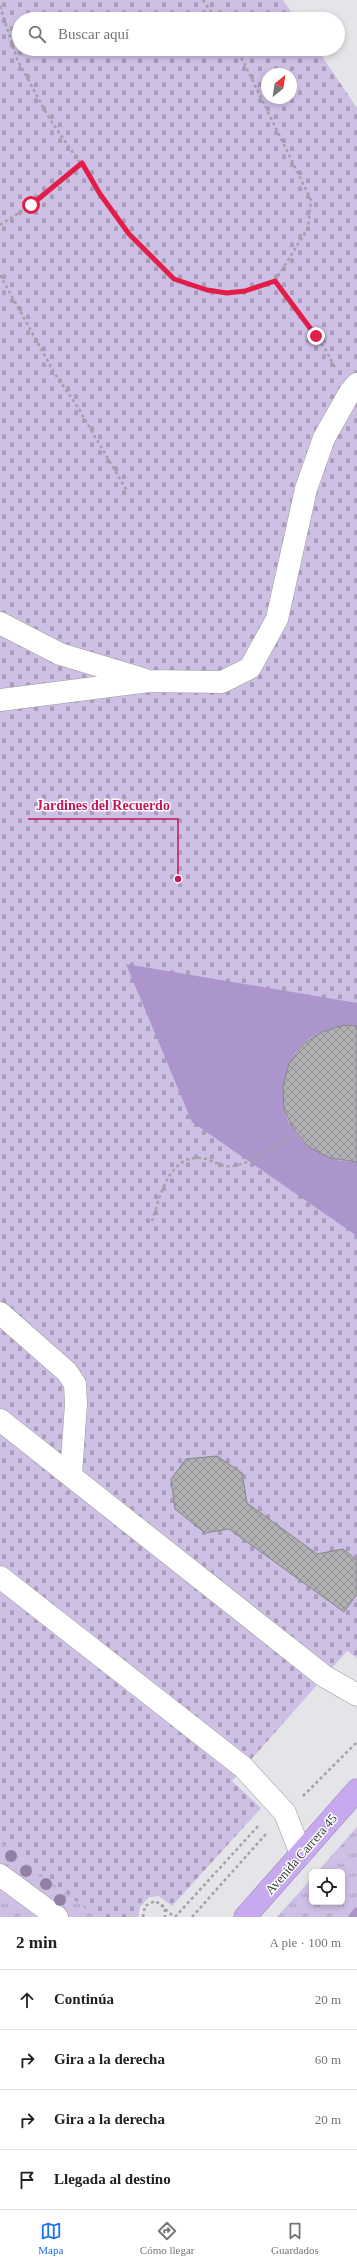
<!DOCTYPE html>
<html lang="es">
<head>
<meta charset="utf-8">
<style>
  body { margin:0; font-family:"Times New Roman",serif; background:#f2f2f2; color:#202124 }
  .controls { position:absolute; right:12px; bottom:12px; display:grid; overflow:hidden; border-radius:6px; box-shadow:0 2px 6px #0003 }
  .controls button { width:36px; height:36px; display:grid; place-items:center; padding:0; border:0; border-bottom:1px solid #e0e0e0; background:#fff; color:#202124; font:20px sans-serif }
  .compass { position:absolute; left:261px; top:68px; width:36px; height:36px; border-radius:50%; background:#fff; box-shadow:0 2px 6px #0003; rotate:30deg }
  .stop { position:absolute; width:12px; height:12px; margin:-9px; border:3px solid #e11d48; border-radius:50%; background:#fff }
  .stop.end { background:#e11d48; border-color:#fff; box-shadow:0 1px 4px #0008 }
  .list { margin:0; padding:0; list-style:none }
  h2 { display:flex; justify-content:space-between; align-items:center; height:52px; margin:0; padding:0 16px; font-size:17px }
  h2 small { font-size:13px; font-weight:400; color:#757577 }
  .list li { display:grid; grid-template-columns:26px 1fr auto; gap:12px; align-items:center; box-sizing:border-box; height:60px; padding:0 16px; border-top:1px solid #e0e0e0 }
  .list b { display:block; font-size:15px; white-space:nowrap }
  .list em { font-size:13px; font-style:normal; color:#757577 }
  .icon { flex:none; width:22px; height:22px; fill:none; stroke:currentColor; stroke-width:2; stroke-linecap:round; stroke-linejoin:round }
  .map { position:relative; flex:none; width:357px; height:1917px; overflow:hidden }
  .search { position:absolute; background:#fff; box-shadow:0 2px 6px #0003; left:12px; right:12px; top:12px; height:44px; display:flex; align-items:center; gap:10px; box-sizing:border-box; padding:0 14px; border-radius:22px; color:#757577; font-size:15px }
  .sheet { height:292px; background:#fff }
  nav { display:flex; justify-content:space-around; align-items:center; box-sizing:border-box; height:56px; border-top:1px solid #e0e0e0; background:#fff; font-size:11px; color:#757577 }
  nav a { display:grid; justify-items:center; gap:2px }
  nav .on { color:#1a73e8 }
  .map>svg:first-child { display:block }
</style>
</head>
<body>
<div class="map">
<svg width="357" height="1917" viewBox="0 0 357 1917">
  <defs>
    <pattern id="grass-tufts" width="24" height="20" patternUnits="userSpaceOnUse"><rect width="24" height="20" fill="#cebfe4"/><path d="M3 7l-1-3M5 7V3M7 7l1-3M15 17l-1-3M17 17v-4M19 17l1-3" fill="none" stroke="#a89cba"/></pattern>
    <pattern id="cemetery-stones" width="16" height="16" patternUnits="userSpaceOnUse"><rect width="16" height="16" fill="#cebfe4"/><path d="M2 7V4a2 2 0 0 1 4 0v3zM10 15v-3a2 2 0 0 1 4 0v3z" fill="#a89cba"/></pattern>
    <pattern id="building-cross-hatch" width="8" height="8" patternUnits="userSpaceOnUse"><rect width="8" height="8" fill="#b1b0b3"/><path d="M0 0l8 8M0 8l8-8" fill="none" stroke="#919093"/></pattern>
  </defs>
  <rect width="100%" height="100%" fill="#e5e4e8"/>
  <path fill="url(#grass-tufts)" d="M357 1827V1917H277L312 1878V1902H342V1872H317Z
    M0 1841 96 1917H0Z"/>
  <path fill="url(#cemetery-stones)" fill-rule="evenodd" d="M0 0H283L296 19H19V49H317L357 108V1658L347 1651 232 1781 261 1808 172 1906 159 1896 149 1897 140 1907 138 1917H96L0 1841ZM267 74H291V98H267Z"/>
  <path fill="#ac94cd" d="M126 964 357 1003V1026C331 1024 300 1037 290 1063 287 1070 288 1080 287 1087 286 1094 284 1102 285 1109 288 1138 329 1166 357 1161V1236L192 1122Z"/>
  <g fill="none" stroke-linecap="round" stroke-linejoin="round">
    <path stroke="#ac94cd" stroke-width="9" d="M353 1917 357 1912"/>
  </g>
  <path fill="url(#building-cross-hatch)" stroke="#87868a" d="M344 1025 357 1026V1162L330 1158 309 1147 294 1130 284 1109 283 1086 289 1064 302 1045 322 1032Z
    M217 1456 242 1473 247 1503 317 1554 343 1549 357 1560V1594L344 1612 229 1529 205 1533 175 1509 171 1479 186 1459Z"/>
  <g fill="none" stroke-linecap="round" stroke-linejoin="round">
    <g stroke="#9a999d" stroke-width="23">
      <path id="minor" d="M0 623 60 654 143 679
        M0 700 149 681 222 682 250 668 277 619 306 489 324 438 350 392 357 384
        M0 1313 67 1372 75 1384 76 1404 71 1474
        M0 1420 324 1676 357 1695
        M0 1577 243 1767 285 1813 301 1854
        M0 1875 57 1917"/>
    </g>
    <g stroke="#9581af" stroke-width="23">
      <path id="highway" d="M245 1917 357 1790"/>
    </g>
    <path stroke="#a2a1a4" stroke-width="2.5" stroke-dasharray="3 3" stroke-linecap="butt" d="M203 0 216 19
      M0 6 17 59 49 118 129 234 174 279 207 290 227 293 245 291 275 281 308 228 311 200 243 61 235 49
      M0 225 31 205 82 163
      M0 275 55 374 77 406 127 491
      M275 281 324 347 336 369
      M152 1221C160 1196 170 1150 206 1159 214 1161 224 1168 233 1166 255 1162 273 1146 293 1136
      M303 1796 357 1742
      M143 1917 145 1906 155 1901 165 1907V1917
      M175 1917 260 1824
      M192 1917 266 1834"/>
    <use href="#minor" stroke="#fff" stroke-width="22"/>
    <use href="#highway" stroke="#c7a9ef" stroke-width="22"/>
    <path stroke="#a2a1a4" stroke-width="2.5" stroke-dasharray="3 3" stroke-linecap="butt" d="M161 1905 174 1917"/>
  </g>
  <g fill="#9280a7">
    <circle cx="11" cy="1856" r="6"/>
    <circle cx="26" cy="1871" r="6"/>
    <circle cx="46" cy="1884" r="6"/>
    <circle cx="60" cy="1900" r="6"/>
  </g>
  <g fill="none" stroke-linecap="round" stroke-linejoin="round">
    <path stroke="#e11d48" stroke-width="5" d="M31 205 82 163 100 194 129 234 174 279 207 290 227 293 245 291 275 281 316 336"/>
  </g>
  <g text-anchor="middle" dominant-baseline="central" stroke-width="3" stroke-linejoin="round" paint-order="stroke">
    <g font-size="13" fill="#383839" stroke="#fff">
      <text transform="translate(301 1854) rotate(-49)">Avenida Carrera 45</text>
    </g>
  </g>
  <path fill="none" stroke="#c2185b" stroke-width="1.5" d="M178 879L178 819H28"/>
  <circle fill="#c2185b" stroke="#fff" stroke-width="1.5" cx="178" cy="879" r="4"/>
  <g font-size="14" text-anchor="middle" font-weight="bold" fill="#c2185b" stroke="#fff" stroke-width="3" stroke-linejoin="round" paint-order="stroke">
    <text x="103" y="810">Jardines del Recuerdo</text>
  </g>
</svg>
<div class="controls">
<button><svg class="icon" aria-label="locate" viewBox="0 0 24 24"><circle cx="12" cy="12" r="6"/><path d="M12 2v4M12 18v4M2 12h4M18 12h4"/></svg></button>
</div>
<svg class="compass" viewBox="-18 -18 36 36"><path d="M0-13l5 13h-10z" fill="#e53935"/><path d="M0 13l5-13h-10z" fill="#757577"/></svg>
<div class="stop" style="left:31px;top:205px"></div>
<div class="stop end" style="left:316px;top:336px"></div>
<div class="search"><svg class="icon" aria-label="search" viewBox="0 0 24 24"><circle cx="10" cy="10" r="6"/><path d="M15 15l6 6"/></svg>Buscar aquí</div>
</div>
<section class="sheet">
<h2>2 min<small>A pie · 100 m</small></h2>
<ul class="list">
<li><svg class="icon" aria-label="ahead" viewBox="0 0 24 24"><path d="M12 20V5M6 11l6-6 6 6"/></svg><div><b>Continúa</b></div><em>20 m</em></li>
<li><svg class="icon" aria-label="right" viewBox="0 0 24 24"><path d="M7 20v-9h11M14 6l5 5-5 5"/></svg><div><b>Gira a la derecha</b></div><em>60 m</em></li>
<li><svg class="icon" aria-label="right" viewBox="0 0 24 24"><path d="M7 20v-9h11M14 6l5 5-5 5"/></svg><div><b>Gira a la derecha</b></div><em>20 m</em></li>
<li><svg class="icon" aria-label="arrive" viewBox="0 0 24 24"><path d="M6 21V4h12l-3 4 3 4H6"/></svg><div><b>Llegada al destino</b></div></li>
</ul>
</section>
<nav>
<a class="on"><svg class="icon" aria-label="map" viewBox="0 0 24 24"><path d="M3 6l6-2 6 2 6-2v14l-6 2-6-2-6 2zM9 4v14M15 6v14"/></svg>Mapa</a>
<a><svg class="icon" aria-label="directions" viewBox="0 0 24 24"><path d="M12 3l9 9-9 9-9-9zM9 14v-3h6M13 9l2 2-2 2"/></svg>Cómo llegar</a>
<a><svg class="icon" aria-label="saved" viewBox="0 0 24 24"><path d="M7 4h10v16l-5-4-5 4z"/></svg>Guardados</a>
</nav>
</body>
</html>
